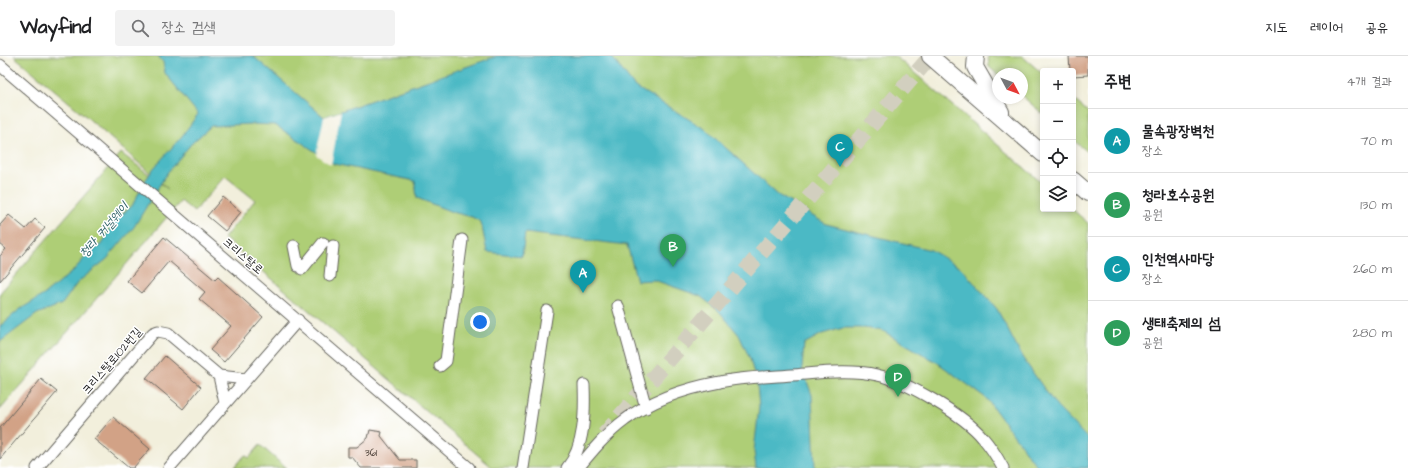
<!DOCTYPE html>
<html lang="ko">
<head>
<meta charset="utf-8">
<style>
  body { margin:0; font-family:"Architects Daughter","Poor Story",sans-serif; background:#f2f2f2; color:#202124 }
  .controls { position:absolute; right:12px; top:12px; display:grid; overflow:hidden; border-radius:4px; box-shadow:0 2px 6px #0003 }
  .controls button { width:36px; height:36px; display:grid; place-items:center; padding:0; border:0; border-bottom:1px solid #e0e0e0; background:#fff; color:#202124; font:20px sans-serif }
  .compass { position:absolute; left:992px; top:12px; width:36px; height:36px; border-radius:50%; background:#fff; box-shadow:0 2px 6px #0003; rotate:131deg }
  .you { position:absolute; left:480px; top:266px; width:14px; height:14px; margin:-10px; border:3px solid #fff; border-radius:50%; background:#1a73e8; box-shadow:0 0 0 6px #1a73e833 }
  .badge { display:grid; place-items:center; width:26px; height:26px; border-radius:50%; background:#ea580c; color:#fff; font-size:13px; font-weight:700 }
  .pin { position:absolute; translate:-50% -33px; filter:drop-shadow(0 1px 2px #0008) }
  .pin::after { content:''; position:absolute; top:21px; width:14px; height:12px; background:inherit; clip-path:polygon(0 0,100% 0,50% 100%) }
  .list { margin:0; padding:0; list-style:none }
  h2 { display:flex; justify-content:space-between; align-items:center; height:52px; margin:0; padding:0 16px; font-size:17px }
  h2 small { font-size:13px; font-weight:400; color:#757577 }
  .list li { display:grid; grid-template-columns:26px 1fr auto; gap:12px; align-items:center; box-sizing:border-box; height:64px; padding:0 16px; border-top:1px solid #e0e0e0 }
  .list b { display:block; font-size:15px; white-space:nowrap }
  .list p { margin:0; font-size:13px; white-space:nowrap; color:#757577 }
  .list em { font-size:13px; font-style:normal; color:#757577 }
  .icon { flex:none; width:22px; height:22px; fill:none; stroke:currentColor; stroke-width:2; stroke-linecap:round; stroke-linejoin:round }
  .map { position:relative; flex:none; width:1088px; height:412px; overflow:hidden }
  header { display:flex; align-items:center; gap:24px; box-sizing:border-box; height:56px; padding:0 20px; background:#fff; border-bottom:1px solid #e0e0e0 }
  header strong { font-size:19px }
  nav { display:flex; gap:22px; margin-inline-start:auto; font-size:14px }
  .search { width:280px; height:36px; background:#f2f2f2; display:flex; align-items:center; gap:10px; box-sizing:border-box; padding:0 14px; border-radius:4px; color:#757577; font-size:15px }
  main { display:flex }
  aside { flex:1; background:#fff }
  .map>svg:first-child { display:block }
</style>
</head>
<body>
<header>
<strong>Wayfind</strong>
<div class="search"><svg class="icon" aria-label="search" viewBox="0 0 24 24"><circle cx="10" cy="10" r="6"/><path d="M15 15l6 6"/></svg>장소 검색</div>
<nav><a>지도</a><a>레이어</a><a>공유</a></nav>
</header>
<main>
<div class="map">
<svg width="1088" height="412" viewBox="0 0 1088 412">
  <rect width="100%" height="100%" fill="#fff"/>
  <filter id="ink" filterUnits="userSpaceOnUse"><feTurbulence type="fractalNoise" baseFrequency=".025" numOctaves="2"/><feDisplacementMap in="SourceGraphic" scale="8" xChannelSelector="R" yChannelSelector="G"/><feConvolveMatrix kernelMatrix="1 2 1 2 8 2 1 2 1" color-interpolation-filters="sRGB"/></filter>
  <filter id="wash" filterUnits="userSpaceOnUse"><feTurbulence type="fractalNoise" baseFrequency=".012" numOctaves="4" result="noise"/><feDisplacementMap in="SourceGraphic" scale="16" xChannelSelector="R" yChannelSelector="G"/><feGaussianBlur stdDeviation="0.9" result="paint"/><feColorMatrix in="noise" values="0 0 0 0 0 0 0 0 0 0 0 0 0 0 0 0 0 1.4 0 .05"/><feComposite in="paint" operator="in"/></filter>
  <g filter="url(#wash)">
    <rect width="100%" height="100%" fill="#f2efdc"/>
    <path fill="#aece76" stroke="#657549" d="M14 0H895L1043 128V153H1072L1088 167V412H493L224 182 255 144 225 120 194 156 181 145 0 354V237L121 97 168 133 89 63Z
      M988 0H1022L1043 18V58L1022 40V18L998 19 989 11Z
      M1073 43 1088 56V96L1073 84Z
      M260 389 286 412H234L245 399 249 402Z"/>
    <path fill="#4bb9c5" stroke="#346a70" d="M158 0H253L324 61 497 0H611L634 30 705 73 778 139 826 168 931 194 961 212 997 253 1022 301 1057 351 1088 383V412H1038L986 342 938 307 883 275 864 272H843L822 278 804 288 802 312 812 339 815 412H756L754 395 759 351 757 329 750 303 739 279 718 254 700 240 654 224 637 225 627 189 525 177 522 200 487 196 481 166 472 161 452 156 417 142 415 125 334 108 275 69 251 68 211 70 191 88 167 117 134 171 107 203 78 226 62 248 37 258 0 286V270L19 254 45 238 73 215 88 198 103 187 113 166 132 150 145 125 153 113 182 80 198 58 165 17 163 6Z"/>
    <path fill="#f2efdc" d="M341 55 331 109 316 99 324 61Z"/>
    <g id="blocks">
      <path fill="#d2a286" d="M1069 0H1088V19L1073 20V15H1070Z
        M223 141 241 156 225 175 207 160Z
        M9 159 26 173 35 163 45 172 0 225V200L6 193 0 188V169Z
        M164 181 215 224 218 221 263 261 224 306 210 294 231 270 199 243 205 236 169 205 142 237 127 225Z
        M165 300 201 331 183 353 146 322Z
        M41 323 57 336 0 403V372Z
        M113 361 150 393 133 412H129L94 383Z
        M370 374 382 376 381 380 400 404H416V412H361L352 401H348V391H357L368 382Z"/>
    </g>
  </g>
  <g filter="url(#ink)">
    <use href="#blocks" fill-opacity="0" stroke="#67665f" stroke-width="1"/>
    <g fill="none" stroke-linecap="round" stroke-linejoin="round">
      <path stroke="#d2cfbf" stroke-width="16" stroke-dasharray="16 8" stroke-linecap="butt" d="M604 379 931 0"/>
      <g stroke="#67665f" stroke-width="13">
        <path id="street" d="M0 9 469 412
          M294 190 298 210
          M302 213 323 187
          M330 220 333 190
          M618 250 646 352
          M440 310 446 305 462 184
          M219 320 225 347
          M219 320 246 323
          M37 412 153 277 158 275 168 277 219 320
          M169 412 298 264
          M523 412 547 255
          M567 412C585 391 585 355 584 329
          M578 412C592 395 607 377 625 364 651 344 688 332 720 326 743 321 769 321 792 319 820 317 850 313 877 319 906 325 964 359 983 382 991 391 997 401 1003 412"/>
      </g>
      <g stroke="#67665f" stroke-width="18">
        <path id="secondary" d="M930 0 1043 98
          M976 0 975 11 1001 56
          M1073 124 1088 137"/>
      </g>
      <use href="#street" stroke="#fff" stroke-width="11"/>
      <use href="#secondary" stroke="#fff" stroke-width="16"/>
    </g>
  </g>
  <g text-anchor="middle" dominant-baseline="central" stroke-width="3" stroke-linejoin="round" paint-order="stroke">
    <g font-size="10" fill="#4a3e36">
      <text x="371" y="397">361</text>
    </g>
    <g font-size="12" fill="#1c1c1c" stroke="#fff">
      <text transform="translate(243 200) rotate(41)">크리스탈로</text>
      <text transform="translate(112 305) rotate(-49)">크리스탈로102번길</text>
    </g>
    <g font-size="13" font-style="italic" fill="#316368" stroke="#fff">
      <text transform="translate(104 174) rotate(-49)">청라 커널웨이</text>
    </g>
  </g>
</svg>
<div class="controls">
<button>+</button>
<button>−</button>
<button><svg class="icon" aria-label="locate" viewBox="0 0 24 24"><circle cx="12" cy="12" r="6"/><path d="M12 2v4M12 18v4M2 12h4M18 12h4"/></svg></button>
<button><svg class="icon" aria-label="layers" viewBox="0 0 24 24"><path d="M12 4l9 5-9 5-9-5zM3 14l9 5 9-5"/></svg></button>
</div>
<svg class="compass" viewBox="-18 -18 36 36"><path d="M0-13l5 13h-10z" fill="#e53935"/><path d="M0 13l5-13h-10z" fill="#757577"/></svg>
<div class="you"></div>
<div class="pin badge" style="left:583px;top:237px;background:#0f9aa8">A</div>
<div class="pin badge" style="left:673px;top:211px;background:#2e9e5b">B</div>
<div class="pin badge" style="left:840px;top:111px;background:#0f9aa8">C</div>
<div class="pin badge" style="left:898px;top:341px;background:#2e9e5b">D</div>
</div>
<aside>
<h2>주변<small>4개 결과</small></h2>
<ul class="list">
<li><span class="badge" style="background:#0f9aa8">A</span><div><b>물속광장벽천</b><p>장소</p></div><em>70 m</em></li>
<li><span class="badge" style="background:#2e9e5b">B</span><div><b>청라호수공원</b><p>공원</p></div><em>130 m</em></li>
<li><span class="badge" style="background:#0f9aa8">C</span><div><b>인천역사마당</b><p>장소</p></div><em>260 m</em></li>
<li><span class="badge" style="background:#2e9e5b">D</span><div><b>생태축제의 섬</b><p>공원</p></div><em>280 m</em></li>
</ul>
</aside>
</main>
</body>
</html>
